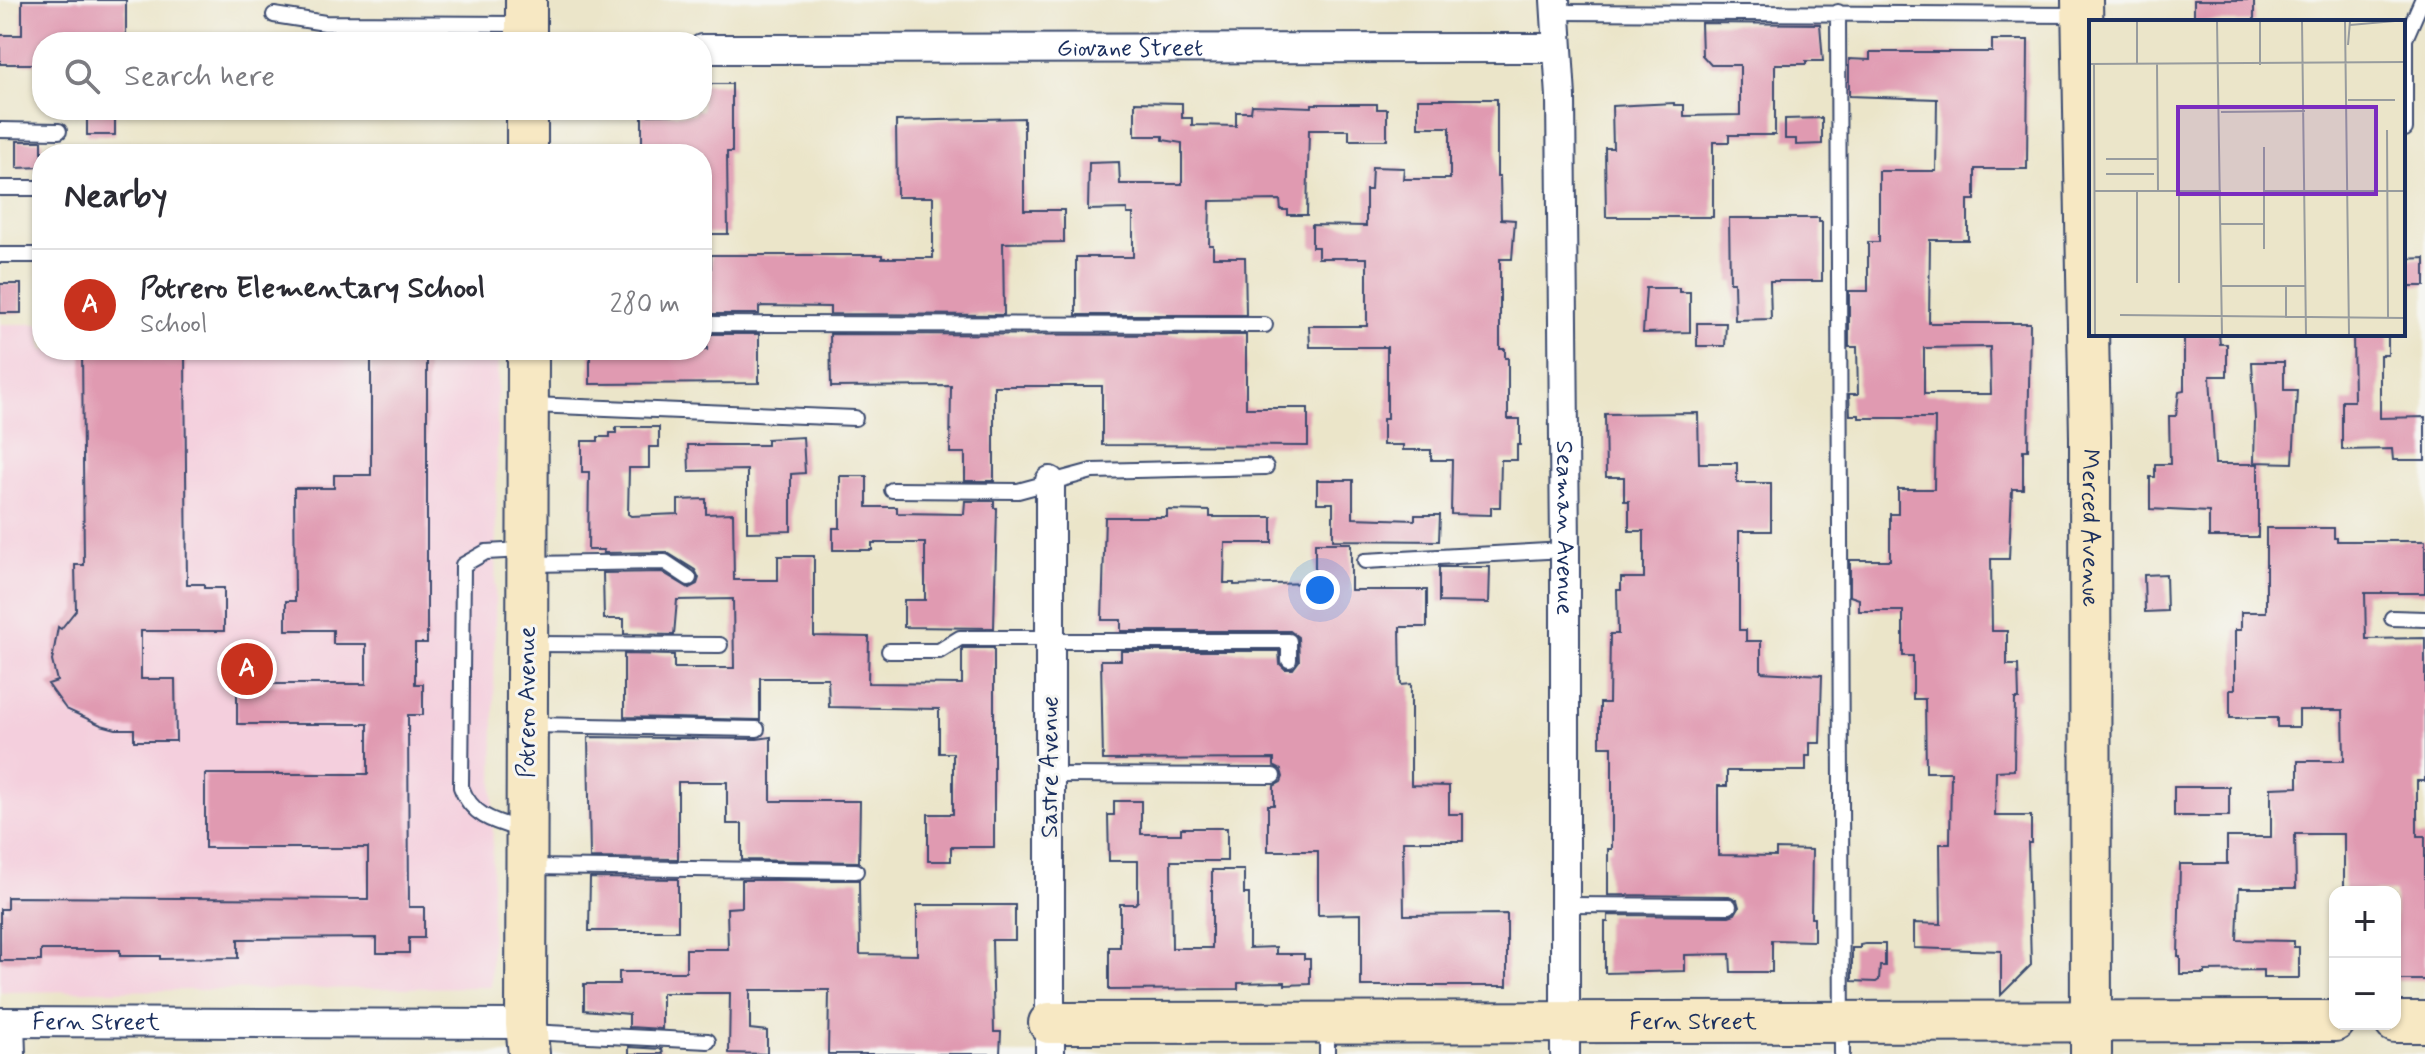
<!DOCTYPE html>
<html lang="en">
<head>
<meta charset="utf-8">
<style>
  body { margin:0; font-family:Mynerve,sans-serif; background:#f7f7f7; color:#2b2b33 }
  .controls { position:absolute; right:24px; bottom:24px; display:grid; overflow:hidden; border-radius:16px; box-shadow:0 2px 6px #0004 }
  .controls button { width:72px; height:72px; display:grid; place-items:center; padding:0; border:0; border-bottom:2px solid #e1e1e2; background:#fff; color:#2b2b33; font:40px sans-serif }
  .you { position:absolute; left:1320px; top:590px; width:28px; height:28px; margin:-20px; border:6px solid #fff; border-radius:50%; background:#1a73e8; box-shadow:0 0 0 12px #1a73e833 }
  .badge { display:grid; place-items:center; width:52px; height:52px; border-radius:50%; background:#c8321e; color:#fff; font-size:26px; font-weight:700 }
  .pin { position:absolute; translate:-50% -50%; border:4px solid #fff; box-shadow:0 2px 8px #0006 }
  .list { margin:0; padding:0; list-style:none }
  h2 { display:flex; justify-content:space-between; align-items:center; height:104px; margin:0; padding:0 32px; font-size:34px }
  h2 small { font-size:26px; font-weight:400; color:#7c7c81 }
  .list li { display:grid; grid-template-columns:52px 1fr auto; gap:24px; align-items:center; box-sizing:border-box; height:112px; padding:0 32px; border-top:2px solid #e1e1e2 }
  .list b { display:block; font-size:30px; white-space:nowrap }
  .list p { margin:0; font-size:26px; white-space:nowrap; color:#7c7c81 }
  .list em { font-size:26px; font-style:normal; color:#7c7c81 }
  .icon { flex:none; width:44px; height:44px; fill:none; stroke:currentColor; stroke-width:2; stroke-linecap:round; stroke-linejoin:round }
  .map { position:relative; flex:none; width:2425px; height:1054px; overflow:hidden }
  .search { position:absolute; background:#fff; box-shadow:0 2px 6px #0004; left:32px; top:32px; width:680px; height:88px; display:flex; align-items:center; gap:20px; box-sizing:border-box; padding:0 28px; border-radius:32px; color:#7c7c81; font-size:30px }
  .panel { position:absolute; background:#fff; box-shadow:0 2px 6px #0004; left:32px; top:144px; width:680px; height:216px; border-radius:32px }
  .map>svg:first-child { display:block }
</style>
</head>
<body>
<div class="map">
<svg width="2425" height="1054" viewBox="0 0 2425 1054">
  <rect width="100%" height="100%" fill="#f6f6f2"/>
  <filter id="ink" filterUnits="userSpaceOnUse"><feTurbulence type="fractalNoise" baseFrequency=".0125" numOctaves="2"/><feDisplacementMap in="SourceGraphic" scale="16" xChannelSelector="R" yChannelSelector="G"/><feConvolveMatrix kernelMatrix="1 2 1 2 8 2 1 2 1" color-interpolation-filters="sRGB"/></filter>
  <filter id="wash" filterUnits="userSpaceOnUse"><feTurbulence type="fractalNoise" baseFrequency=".006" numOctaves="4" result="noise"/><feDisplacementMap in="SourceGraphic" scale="32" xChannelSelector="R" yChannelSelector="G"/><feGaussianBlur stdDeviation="1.8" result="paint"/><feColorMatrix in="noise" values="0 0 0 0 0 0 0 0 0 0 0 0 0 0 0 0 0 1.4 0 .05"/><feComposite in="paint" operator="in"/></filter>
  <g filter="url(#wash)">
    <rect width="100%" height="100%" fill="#ebe5c9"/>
    <path fill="#f4cfdd" d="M0 324H42V350H498L491 987 0 992Z"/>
    <g id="blocks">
      <path fill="#e09ab1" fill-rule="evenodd" d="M22 0H126V42H42V64H0V35H22Z
        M2194 0H2254V22H2194Z
        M1701 23 1820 24 1823 61H1806V64H1775V135H1729V142H1713V217H1606L1605 148H1613L1612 106 1674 103V105H1684V116L1740 115V65H1711L1702 55Z
        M1992 40H2028L2027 169H1975V200H1968V240H1930L1929 323H2030L2028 450H2023V489H2012L2009 559H1991L1992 631H2007V665H2018L2019 699H2015L2014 770 1996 771 1995 816H2031V843H2028L2031 965 2001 995V951L1914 948V923L1941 924 1940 844H1950L1951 772H1926L1925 699H1913V656H1903V611H1859V599L1850 596V560H1890V514H1898V489H1934L1935 418H1859V415H1850L1849 394H1858L1857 347H1849V291H1868V242H1879V171H1936L1937 99 1849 96V59L1870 60V52H1992ZM1990 347 1991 394H1924V348Z
        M702 84H732V152H727L728 234H702V152L642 153V115L695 114V110H702Z
        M1418 99H1497V176H1500L1501 219 1515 220 1512 259H1500V349H1505V358H1508V419H1520V445H1517V460H1501L1500 507H1491V515L1451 514 1452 460H1431V450H1403V445H1383V419H1387V347H1310L1309 326H1367V258H1318V247H1312V225L1366 226V190H1371L1372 167 1404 168 1403 179H1450V127H1418Z
        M1135 102 1182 103V118H1192V125L1236 126V112H1251L1252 105 1312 107V104H1377V109H1387V140H1349V130H1309L1307 215H1288V210H1281L1280 200 1210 201 1209 245H1213V257H1245L1246 315H1076V257H1133V214H1127V209L1088 210 1089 163 1119 162 1120 184H1182V143L1163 140V136H1135Z
        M87 110H115V135H87Z
        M1024 118V210H1064V242L1003 243 1004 315 830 314V307L762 306 759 307V314H711V255H882V258H933V197H897L896 121Z
        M1822 118V144L1796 145V139H1785V119Z
        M17 141H42V167L17 168Z
        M1729 218H1819V222H1822V281H1770L1771 319 1735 320 1734 282H1730Z
        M2425 258V286H2403V259Z
        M0 284H21V313H0Z
        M1646 288H1679V292H1690V332L1643 333Z
        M1697 323H1726L1725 346H1697Z
        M707 334H759V383L590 384V350H707Z
        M830 334 1246 335V408H1308V446L1102 445V386H994V481H965V453H950L951 386 831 387Z
        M2184 334H2219L2220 344H2227V376H2210L2215 464H2258V537H2209V512L2150 509V477H2155V464H2170L2169 416H2176L2179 392 2184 391Z
        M2353 334H2388V355H2380V418L2425 417V460H2393L2392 449 2342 450V401H2354Z
        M82 350H159V356H185L187 584H204V588H224V631H141V679H175L176 741H134V729H116L101 725 66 709 48 684 57 681 52 661 58 627 61 629 76 610 75 565H84Z
        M371 350H427V643H415V684H423V715H408L409 907H424V938H409V953H377V938L238 939V958L160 959V956H120V950H41V961H0V909H7V897L368 899V848H205V774H368V724H237V684H366V644H333V630H286V601H295L294 488H334V475H371Z
        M2252 362H2284V390H2297L2293 463 2254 462 2255 419Z
        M1698 413 1699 463H1737V483H1771V531H1739V630H1746V641H1761V672L1822 675 1820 743H1810V756H1806V771H1727V786H1718V855L1776 856V849L1812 850 1811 918H1814V941L1772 940V972H1731L1730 954 1685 955V971L1605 973V922H1608V915L1729 916 1735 914 1739 907 1737 900 1729 896 1608 895V849H1612V746H1600V703H1609L1610 634H1618L1617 590H1621V578H1644V531H1629V501H1624V477H1606L1605 414Z
        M616 427H659V447H649V468H629L628 514 631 516 678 514V500L706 499V514L733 513 734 580H778V556H814V636L869 637 868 683 962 684V648H994V847H951V861H928V814H953V753H939V709L829 707 828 678H760V720L624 717V654L674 655V668H734L733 599 677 600 674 635 624 634V619H604L603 573 662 572 689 588 697 584 699 578 695 570 666 552 603 553 604 550H588L589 472H582V441H598V437H610V433H616Z
        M803 437 805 473 791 474V531L747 532V470L689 471 688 445H767V439Z
        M840 476H867V507H897V513L964 514 965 501H994V508H997L994 628 904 627V600H925V543H872V550H833V528H840Z
        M1317 480H1353V518L1415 520V515H1440L1439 541 1333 540V503H1317Z
        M1167 510 1210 511V517H1272V543H1225L1224 583H1234V585L1315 583V543H1351V590H1427V627H1400L1401 685 1411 684V785L1449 786V814H1463V841H1403L1404 915 1507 914V986H1361V914L1318 915V851H1268V805H1274V786L1281 782 1283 777 1281 770 1274 766V759L1103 760 1101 660H1121V651H1279L1280 664 1285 669H1293L1299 661 1298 637 1290 631H1121V620H1102L1105 517H1167Z
        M2266 528H2334V538H2337V541H2425V593H2365L2366 639 2425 638V781H2417V836H2425V980H2395V892H2344V834H2295L2296 888H2239L2237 940 2294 941V947H2299V978H2263V970L2205 971V974H2180V956H2178L2180 864H2227V837H2271V788L2298 787V761H2344L2343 710H2299V727H2277V718H2230V689H2235V630H2241V612H2266Z
        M1439 567H1490L1489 603 1439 602Z
        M2166 574 2167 611 2145 612 2144 575Z
        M588 737 757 739 771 737V801H860L859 862 742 860V824H727V782H678V859L590 858Z
        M2174 787H2229V816H2174Z
        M1114 801H1141V834H1181V828H1227V861H1171L1172 948H1212V870H1244V894H1249V948L1276 947V954H1304V959H1310V984L1285 985V982L1238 983V989L1109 990V947H1120V904H1135L1138 901V861H1109L1108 815H1114Z
        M590 878 678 879V931H589Z
        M742 880H859L860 954 917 955V905H1015V940H992L994 1032H1001L1000 1054H828L829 990H750V1029L767 1031V1054L729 1053 730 993H662V1029L629 1027V1014L584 1010V984H619V972H686V949H728L727 908 742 907Z
        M1865 944H1885V966H1880L1879 980 1876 982 1852 981V948H1860V945Z
        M629 1047 662 1049 663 1054H629Z"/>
    </g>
  </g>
  <g filter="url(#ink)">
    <use href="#blocks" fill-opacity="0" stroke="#3a4a6e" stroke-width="2"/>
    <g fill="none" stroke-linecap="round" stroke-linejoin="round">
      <g stroke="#3a4a6e" stroke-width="18">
        <path id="lane" d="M1556 12 2082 15
          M1838 12 1842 1054
          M274 15 325 23 525 24
          M2405 129V39L2422 0
          M0 130 59 131
          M0 188H42
          M0 255H42
          M702 324 1265 325
          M532 405 855 418
          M892 490 1018 491 1092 471 1266 467
          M1365 561 1565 550
          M528 564 665 562 689 578
          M2392 618 2425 619
          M1050 641H1289V660
          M529 644 720 645
          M889 651H939L960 638H1050
          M530 725 757 729
          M1050 775 1273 776
          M523 830C495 822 472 817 461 787L463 565 486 552 524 550
          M527 867 856 871
          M1565 905 1729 906
          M1327 1025V1054
          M529 1032 708 1041"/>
      </g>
      <g stroke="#3a4a6e" stroke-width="32">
        <g id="street">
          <path id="s1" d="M1555 0 1561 97 1565 550V1054"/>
          <path id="s2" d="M702 49 1557 48"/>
          <path id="s3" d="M0 1022 526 1024"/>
          <path d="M10 1023 11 1054"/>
          <path d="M1050 1054V481"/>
        </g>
      </g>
      <g stroke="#3a4a6e" stroke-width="44">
        <g id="secondary">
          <path d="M526 0V42"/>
          <path id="s4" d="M2082 0 2090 437 2091 1054"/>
          <path d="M527 110V154"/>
          <path d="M528 350 526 1024 529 1054"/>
          <path d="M2395 1022H2425"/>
          <path id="s5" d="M1049 1023 2335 1021"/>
        </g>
      </g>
      <use href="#lane" stroke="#fff" stroke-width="14"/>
      <use href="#street" stroke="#fff" stroke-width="28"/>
      <use href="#secondary" stroke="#f7e8c3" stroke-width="40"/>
    </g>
  </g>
  <g text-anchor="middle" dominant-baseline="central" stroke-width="6" stroke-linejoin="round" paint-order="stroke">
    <g font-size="24" fill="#1b2f5e" stroke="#f6f6f2">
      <text stroke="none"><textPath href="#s2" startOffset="428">Giovane Street</textPath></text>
      <text stroke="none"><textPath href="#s1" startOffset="528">Seaman Avenue</textPath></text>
      <text stroke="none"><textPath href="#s4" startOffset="528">Merced Avenue</textPath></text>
      <text transform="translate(527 702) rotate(-90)">Potrero Avenue</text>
      <text transform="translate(1050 767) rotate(-90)">Sastre Avenue</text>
      <text stroke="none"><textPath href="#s5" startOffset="644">Fern Street</textPath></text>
      <text stroke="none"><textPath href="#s3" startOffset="96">Fern Street</textPath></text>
    </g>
  </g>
  <g transform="translate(2089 20)">
    <rect width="316" height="316" fill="#ebe5c9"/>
    <path fill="none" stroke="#989c9e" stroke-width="2" d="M128 1 133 315M213 1 217 315M256 1 260 315M261 5 306 1M259 25 261 1M0 44 316 42M5 44 6 315M48 44V1M68 44 69 171M171 45V1M259 80H306M132 92 216 91M298 110 299 298M175 127V229M17 139H68M17 154H65M5 171H132M48 171V263M90 171V263M175 171H316M132 204H175M133 266H217M197 267V298M31 295 316 298"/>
    <path fill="#7b2cbf" fill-opacity="0.15" stroke="#7b2cbf" stroke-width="4" d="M89 87H287V174H89Z"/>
    <rect width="316" height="316" fill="none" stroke="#1b2f5e" stroke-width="4"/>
  </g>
</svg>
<div class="controls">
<button>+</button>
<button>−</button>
</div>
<div class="you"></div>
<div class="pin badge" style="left:247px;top:669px">A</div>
<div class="search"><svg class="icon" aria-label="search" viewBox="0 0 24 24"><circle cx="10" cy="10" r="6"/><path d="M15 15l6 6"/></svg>Search here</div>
<section class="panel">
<h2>Nearby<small></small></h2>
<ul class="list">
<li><span class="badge">A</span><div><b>Potrero Elementary School</b><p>School</p></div><em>280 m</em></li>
</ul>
</section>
</div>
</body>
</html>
